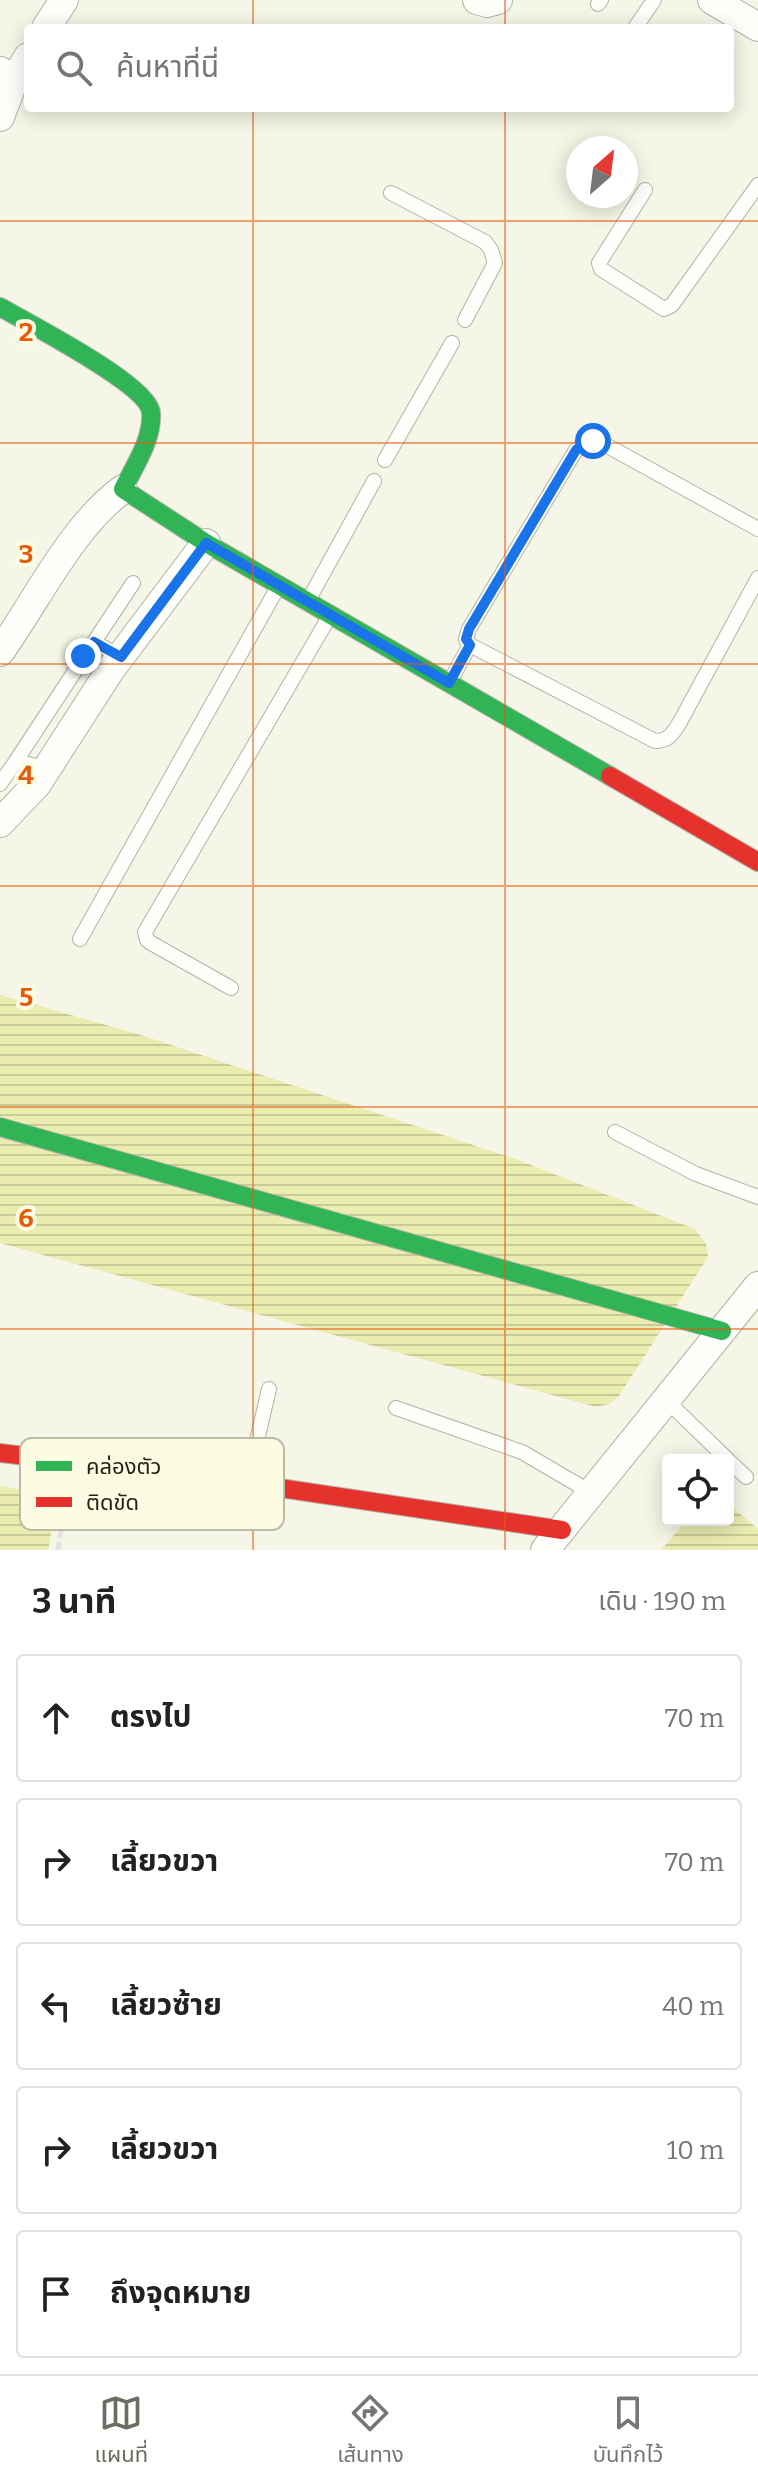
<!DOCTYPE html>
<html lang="th">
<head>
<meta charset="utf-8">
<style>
  body { margin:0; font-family:Bitter,"Noto Sans Thai",serif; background:#f2f2f2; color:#222 }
  .controls { position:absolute; right:24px; bottom:24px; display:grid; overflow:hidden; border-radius:8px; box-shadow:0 4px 20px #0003 }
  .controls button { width:72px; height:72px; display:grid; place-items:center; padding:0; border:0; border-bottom:2px solid #e0e0e0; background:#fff; color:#222; font:40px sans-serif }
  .compass { position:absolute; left:566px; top:136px; width:72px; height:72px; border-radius:50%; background:#fff; box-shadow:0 4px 20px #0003; rotate:28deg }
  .stop { position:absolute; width:24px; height:24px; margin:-18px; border:6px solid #1a73e8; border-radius:50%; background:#fff }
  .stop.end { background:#1a73e8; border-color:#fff; box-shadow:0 2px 8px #0008 }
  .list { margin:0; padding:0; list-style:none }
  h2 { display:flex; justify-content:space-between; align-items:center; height:104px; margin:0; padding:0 32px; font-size:34px }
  h2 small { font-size:26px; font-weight:400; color:#767676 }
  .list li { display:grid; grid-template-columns:52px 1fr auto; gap:24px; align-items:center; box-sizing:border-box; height:128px; margin:0 16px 16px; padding:0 16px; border:2px solid #e0e0e0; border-radius:8px }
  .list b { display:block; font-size:30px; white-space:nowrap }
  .list em { font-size:26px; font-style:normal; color:#767676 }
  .icon { flex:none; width:44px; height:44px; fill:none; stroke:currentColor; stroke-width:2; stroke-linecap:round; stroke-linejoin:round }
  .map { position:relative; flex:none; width:758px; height:1550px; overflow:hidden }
  .search { position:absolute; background:#fff; box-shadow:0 4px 20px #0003; left:24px; right:24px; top:24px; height:88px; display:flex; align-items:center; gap:20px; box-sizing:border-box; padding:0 28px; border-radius:8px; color:#767676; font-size:30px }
  .sheet { height:824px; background:#fff }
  nav { display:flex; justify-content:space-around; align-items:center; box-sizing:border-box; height:112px; border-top:2px solid #e0e0e0; background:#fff; font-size:22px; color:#767676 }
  nav a { display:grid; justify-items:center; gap:4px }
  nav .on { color:#6c6d61 }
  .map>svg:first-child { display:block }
</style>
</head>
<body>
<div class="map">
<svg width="758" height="1550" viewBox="0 0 758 1550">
  <defs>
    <pattern id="water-rules" width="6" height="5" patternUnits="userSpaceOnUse" patternTransform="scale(2)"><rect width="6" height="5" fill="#eaecb0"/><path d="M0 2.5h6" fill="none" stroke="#c8ca97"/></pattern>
  </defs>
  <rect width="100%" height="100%" fill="#f5f6e7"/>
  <path fill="url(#water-rules)" d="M0 995 138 1034 518 1160 695 1229 706 1244 708 1257 619 1396 609 1404 596 1407 0 1243Z
    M0 1486C52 1495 59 1495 48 1550H0Z
    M728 1504 758 1529V1550H661L687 1520H728Z"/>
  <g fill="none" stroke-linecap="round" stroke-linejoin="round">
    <g stroke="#b2b2a7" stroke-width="16">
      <path id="lane" d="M598 4 601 0
        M635 28 654 0
        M645 190 599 263 601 269 664 309 672 305 758 185
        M391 193 485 242 491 250 495 263 465 320
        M385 460 452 343
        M308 601 374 481
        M94 642 133 583
        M470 645 655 741C669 741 673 733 680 722L758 578
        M449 683 470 645 466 639 469 629 576 450C586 442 592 441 604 444L758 529
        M48 769 16 761 94 642 121 657
        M0 784 16 761
        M80 939 278 587
        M231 988 151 943 147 940 145 932 328 619
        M615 1132 696 1174 758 1197
        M666 1400 728 1460
        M396 1408 522 1452 592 1493
        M728 1460 746 1477
        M248 1479 269 1389"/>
    </g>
    <g stroke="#b2b2a7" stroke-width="30">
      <path id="street" d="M477 0 487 3 498 0
        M712 0 758 27
        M46 28 64 0
        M0 71 14 80 28 57
        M0 117 14 80
        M0 652C37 600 72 526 123 489
        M0 823 37 784 111 669 206 543
        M545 1550 758 1286"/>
    </g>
    <g stroke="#b2b2a7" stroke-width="20">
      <path id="fast" d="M0 307C28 323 149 385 151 413 153 439 134 467 123 489L206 543 610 776
        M0 1127 722 1331"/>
    </g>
    <g stroke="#b2b2a7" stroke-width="20">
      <path id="jam" d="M610 776 758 862
        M0 1453 247 1483 562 1530"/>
    </g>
    <path stroke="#e2e2de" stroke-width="5" stroke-dasharray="8 4" stroke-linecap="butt" d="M58 1550 67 1492"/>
    <use href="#lane" stroke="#fefefb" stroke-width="14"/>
    <use href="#street" stroke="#fefefb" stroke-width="28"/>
    <use href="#fast" stroke="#30b455" stroke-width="18"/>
    <use href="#jam" stroke="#e5322d" stroke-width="18"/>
  </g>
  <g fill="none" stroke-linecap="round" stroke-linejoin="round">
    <path stroke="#1a73e8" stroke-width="10" d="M83 656 94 642 121 657 206 543 449 683 470 645 466 639 469 629 576 450 585 443 593 441"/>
  </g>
  <path fill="none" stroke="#e8590c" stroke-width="2" stroke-opacity="0.55" d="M253 0V28M505 0V28M253 108V1550M505 108V1550M0 221H758M0 443H758M0 664H758M0 886H758M0 1107H758M0 1329H758"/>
  <rect x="20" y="1438" width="264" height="92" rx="12" fill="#fbfce1" stroke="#babba5" stroke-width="2"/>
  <rect x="36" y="1461" width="36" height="10" fill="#30b455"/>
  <rect x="36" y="1497" width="36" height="10" fill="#e5322d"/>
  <g font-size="22" fill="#232319">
    <text x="86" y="1474">คล่องตัว</text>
    <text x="86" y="1510">ติดขัด</text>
  </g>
  <g font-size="26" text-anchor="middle" font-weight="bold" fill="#e8590c" stroke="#fbfce1" stroke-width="8" stroke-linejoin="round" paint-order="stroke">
    <text x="26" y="341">2</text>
    <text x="26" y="563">3</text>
    <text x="26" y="784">4</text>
    <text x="26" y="1006">5</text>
    <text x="26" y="1227">6</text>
  </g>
</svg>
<div class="controls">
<button><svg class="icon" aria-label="locate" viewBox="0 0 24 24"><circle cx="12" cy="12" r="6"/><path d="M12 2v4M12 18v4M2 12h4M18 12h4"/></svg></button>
</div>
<svg class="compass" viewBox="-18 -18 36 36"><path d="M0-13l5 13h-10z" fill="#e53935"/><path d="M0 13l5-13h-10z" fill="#767676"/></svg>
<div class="stop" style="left:593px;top:441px"></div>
<div class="stop end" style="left:83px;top:656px"></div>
<div class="search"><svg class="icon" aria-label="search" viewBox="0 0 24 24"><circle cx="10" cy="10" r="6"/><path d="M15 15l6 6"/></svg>ค้นหาที่นี่</div>
</div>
<section class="sheet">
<h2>3 นาที<small>เดิน · 190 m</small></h2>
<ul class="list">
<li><svg class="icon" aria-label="ahead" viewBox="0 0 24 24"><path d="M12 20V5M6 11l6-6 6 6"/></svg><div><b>ตรงไป</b></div><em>70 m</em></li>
<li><svg class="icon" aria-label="right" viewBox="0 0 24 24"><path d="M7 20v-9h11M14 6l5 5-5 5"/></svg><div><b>เลี้ยวขวา</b></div><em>70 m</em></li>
<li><svg class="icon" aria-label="left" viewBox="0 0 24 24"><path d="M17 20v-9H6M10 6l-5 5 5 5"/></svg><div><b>เลี้ยวซ้าย</b></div><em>40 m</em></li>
<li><svg class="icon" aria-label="right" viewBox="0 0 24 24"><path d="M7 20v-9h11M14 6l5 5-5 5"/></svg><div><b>เลี้ยวขวา</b></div><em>10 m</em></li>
<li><svg class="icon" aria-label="arrive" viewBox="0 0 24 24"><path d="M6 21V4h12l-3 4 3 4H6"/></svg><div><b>ถึงจุดหมาย</b></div></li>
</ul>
</section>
<nav>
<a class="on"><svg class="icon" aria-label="map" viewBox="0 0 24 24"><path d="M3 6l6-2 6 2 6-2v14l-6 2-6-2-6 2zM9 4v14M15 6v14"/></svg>แผนที่</a>
<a><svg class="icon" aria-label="directions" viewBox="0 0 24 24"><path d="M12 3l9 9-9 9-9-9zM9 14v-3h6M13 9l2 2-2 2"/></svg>เส้นทาง</a>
<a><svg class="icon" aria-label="saved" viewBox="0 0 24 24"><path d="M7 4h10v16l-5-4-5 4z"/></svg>บันทึกไว้</a>
</nav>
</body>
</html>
